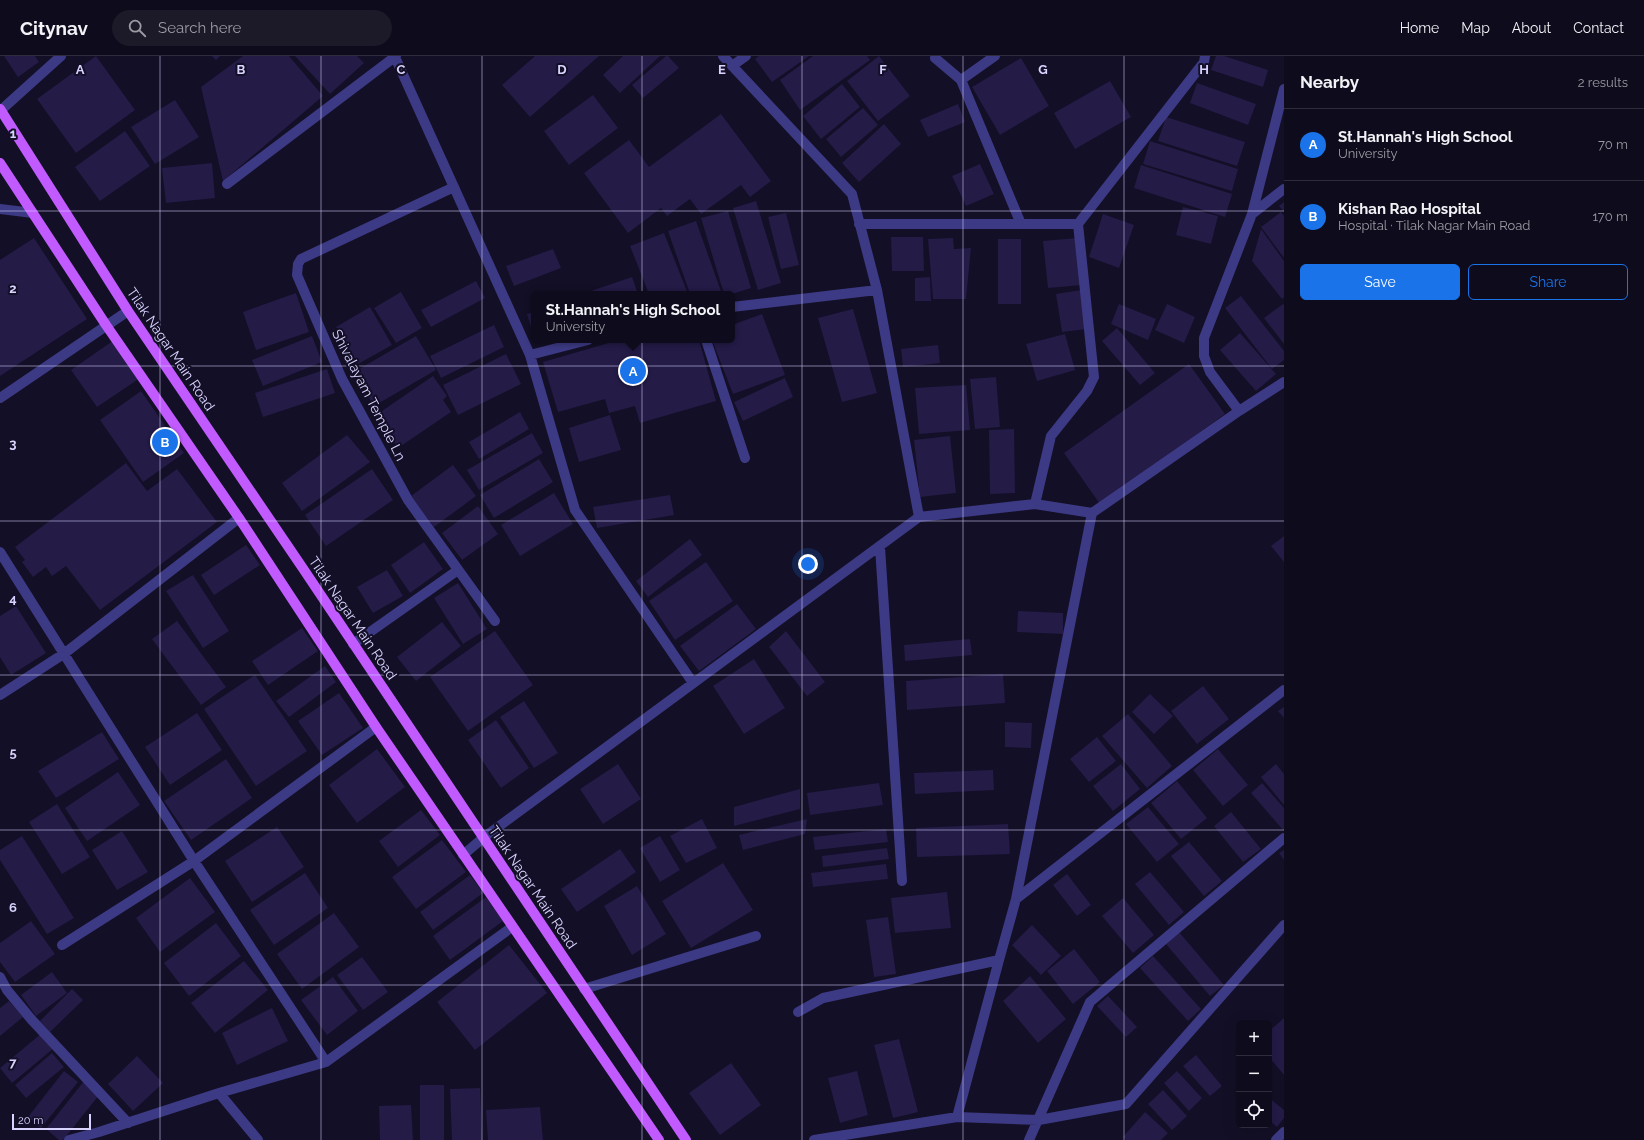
<!DOCTYPE html>
<html lang="en">
<head>
<meta charset="utf-8">
<style>
  body { margin:0; font-family:Raleway,sans-serif; background:#1c1929; color:#f1f3f6 }
  .controls { position:absolute; right:12px; bottom:12px; display:grid; overflow:hidden; border-radius:6px; box-shadow:0 4px 16px #0002 }
  .controls button { width:36px; height:36px; display:grid; place-items:center; padding:0; border:0; border-bottom:1px solid #2e2b3b; background:#0e0b1c; color:#f1f3f6; font:20px sans-serif }
  .scale { position:absolute; left:12px; bottom:10px; width:79px; box-sizing:border-box; padding-left:4px; border:2px solid #d9d4ff; border-top:0; font-size:11px; line-height:14px; white-space:nowrap; color:#d9d4ff; -webkit-text-stroke:3px #130f26; paint-order:stroke }
  .you { position:absolute; left:808px; top:508px; width:14px; height:14px; margin:-10px; border:3px solid #fff; border-radius:50%; background:#1a73e8; box-shadow:0 0 0 6px #1a73e833 }
  .badge { display:grid; place-items:center; width:26px; height:26px; border-radius:50%; background:#1a73e8; color:#fff; font-size:13px; font-weight:700 }
  .pin { position:absolute; translate:-50% -50%; border:2px solid #fff; box-shadow:0 1px 4px #0006 }
  .popup { position:absolute; left:531px; top:235px; width:204px; height:52px; box-sizing:border-box; display:grid; place-content:center; border-radius:6px; background:#0e0b1c; filter:drop-shadow(0 1px 3px #0005); font-size:13px; white-space:nowrap; color:#9b9ba3 }
  .popup b { font-size:15px; color:#f1f3f6 }
  .popup::after { content:''; position:absolute; left:50%; top:100%; margin-left:-8px; border:8px solid transparent; border-top-color:#0e0b1c }
  .list { margin:0; padding:0; list-style:none }
  h2 { display:flex; justify-content:space-between; align-items:center; height:52px; margin:0; padding:0 16px; font-size:17px }
  h2 small { font-size:13px; font-weight:400; color:#9b9ba3 }
  .list li { display:grid; grid-template-columns:26px 1fr auto; gap:12px; align-items:center; box-sizing:border-box; height:72px; padding:0 16px; border-top:1px solid #2e2b3b }
  .list b { display:block; font-size:15px; white-space:nowrap }
  .list p { margin:0; font-size:13px; white-space:nowrap; color:#9b9ba3 }
  .list em { font-size:13px; font-style:normal; color:#9b9ba3 }
  .actions { display:flex; gap:8px; padding:12px 16px }
  .actions a { flex:1; padding:9px 0; border:1px solid #1a73e8; border-radius:6px; text-align:center; font-size:14px; color:#1a73e8 }
  .actions .main { background:#1a73e8; color:#fff }
  .icon { flex:none; width:22px; height:22px; fill:none; stroke:currentColor; stroke-width:2; stroke-linecap:round; stroke-linejoin:round }
  .map { position:relative; flex:none; width:1284px; height:1084px; overflow:hidden }
  header { display:flex; align-items:center; gap:24px; box-sizing:border-box; height:56px; padding:0 20px; background:#0e0b1c; border-bottom:1px solid #2e2b3b }
  header strong { font-size:19px }
  nav { display:flex; gap:22px; margin-inline-start:auto; font-size:14px }
  .search { width:280px; height:36px; background:#1c1929; display:flex; align-items:center; gap:10px; box-sizing:border-box; padding:0 14px; border-radius:22px; color:#9b9ba3; font-size:15px }
  main { display:flex }
  aside { flex:1; background:#0e0b1c }
  .map>svg:first-child { display:block }
</style>
</head>
<body>
<header>
<strong>Citynav</strong>
<div class="search"><svg class="icon" aria-label="search" viewBox="0 0 24 24"><circle cx="10" cy="10" r="6"/><path d="M15 15l6 6"/></svg>Search here</div>
<nav><a>Home</a><a>Map</a><a>About</a><a>Contact</a></nav>
</header>
<main>
<div class="map">
<svg width="1284" height="1084" viewBox="0 0 1284 1084">
  <rect width="100%" height="100%" fill="#130f26"/>
  <path fill="#241b47" d="M4 0H35L39 6 18 21Z
    M96 0 135 54 76 97 37 43Z
    M212 0H220L216 4Z
    M243 0H289L323 40 223 125 201 31Z
    M295 0H357L364 7 330 38Z
    M535 0H599L530 61 502 29Z
    M623 0H660L620 37 603 19Z
    M666 0H668L679 12 643 42 632 29Z
    M759 0H809L772 26 755 3Z
    M813 0H867L870 4 800 54 780 24Z
    M879 0 910 40 878 65 847 25Z
    M1216 0H1224L1268 14 1263 31 1211 14Z
    M1021 2 1049 50 1000 79 972 31Z
    M1110 25 1131 61 1075 93 1054 57Z
    M1197 27 1256 48 1248 69 1190 47Z
    M842 28 860 51 821 83 803 60Z
    M593 39 618 72 569 109 544 75Z
    M175 44 199 81 155 108 131 71Z
    M958 48 965 66 928 81 920 64Z
    M863 52 878 69 841 101 826 83Z
    M721 58 771 125 750 141 741 129 701 158 690 143 667 160 661 152 628 177 584 117 629 84 649 111Z
    M1166 61 1245 86 1237 110 1158 85Z
    M884 68 901 88 859 126 842 107Z
    M125 75 150 110 100 145 75 111Z
    M1150 85 1238 113 1232 135 1143 108Z
    M212 107 215 142 166 147 162 112Z
    M980 108 994 138 966 150 952 120Z
    M1141 109 1232 138 1225 161 1134 132Z
    M756 145 781 227 758 234 733 152Z
    M1284 146V156L1279 150Z
    M1183 151 1218 160 1211 188 1176 179Z
    M728 155 751 232 732 238H724L701 162Z
    M1281 156 1284 160V202L1261 171Z
    M786 157 799 209 781 213 768 161Z
    M1103 158 1134 169 1119 212 1089 201Z
    M696 165 722 238H690L668 175Z
    M1261 173 1284 205V241L1282 243 1252 205Z
    M664 177 688 238H649L630 190Z
    M891 181H923L924 215H892Z
    M34 182 87 263 0 320V204Z
    M953 182 954 193 971 192 966 243H933L928 183Z
    M1077 182 1082 229 1048 232 1043 185Z
    M998 183H1021V248H998Z
    M553 193 561 212 514 230 506 210Z
    M632 221 638 238H582Z
    M930 221 931 245H915V222Z
    M476 225 485 242 431 271 421 254Z
    M1081 234 1087 273 1062 276 1056 238Z
    M401 236 422 272 396 287 374 252Z
    M296 237 309 276 256 294 243 256Z
    M1241 240 1284 295V304L1272 313 1225 252Z
    M1119 248 1156 263 1148 284 1111 268Z
    M1167 248 1195 261 1184 287 1155 274Z
    M1283 248 1284 249V288L1264 262Z
    M370 251 392 289 358 308 336 271Z
    M853 253 877 337 842 346 818 262Z
    M534 256V270L531 271 527 258Z
    M762 258 785 319 733 338 712 284H732V269Z
    M494 269 504 291 441 322 430 300Z
    M1117 272 1155 317 1140 329 1102 285Z
    M1240 277 1276 318 1256 335 1220 294Z
    M1065 278 1075 314 1037 325 1026 288Z
    M312 280 322 306 263 330 252 304Z
    M416 280 436 314 374 350 354 316Z
    M114 284 140 322 97 351 71 314Z
    M619 284H699L716 345 640 367 635 350 609 357 605 343 558 356 543 306Z
    M938 289 940 307 903 311 901 293Z
    M506 298 521 328 458 359 443 329Z
    M1189 308 1225 358 1100 448 1064 397Z
    M327 313 335 337 263 361 255 337Z
    M433 320 447 340 443 344 451 356 398 392 376 359Z
    M996 321 1000 371 975 373 970 323Z
    M785 322 793 341 743 365 734 346Z
    M966 329 970 374 919 378 915 332Z
    M141 335 184 397 143 426 100 364Z
    M520 356 529 373 479 403 469 386Z
    M610 359 621 394 579 406 569 372Z
    M1014 373 1015 437 990 438 989 374Z
    M532 377 543 397 479 434 467 414Z
    M347 379 370 406 302 455 282 427Z
    M950 380 956 437 920 441 914 384Z
    M539 403 553 426 494 462 480 439Z
    M126 407 147 435 177 413 217 466 100 554 66 510 52 520 46 511 33 521 22 506 25 504 15 491Z
    M453 409 476 440 434 471 411 440Z
    M372 413 393 444 326 490 305 459Z
    M554 437 573 468 520 500 501 469Z
    M670 439 674 459 597 472 593 451Z
    M478 450 498 478 462 504 442 477Z
    M1284 480V506L1271 490Z
    M690 483 702 499 648 541 636 525Z
    M424 486 443 513 410 537 391 509Z
    M246 489 260 509 214 539 201 519Z
    M706 506 733 545 675 584 649 545Z
    M387 514 403 540 373 557 357 531Z
    M193 519 229 575 203 592 166 535Z
    M458 527 487 573 463 588 434 542Z
    M737 548 756 573 699 615 680 590Z
    M16 550 46 597 11 619 0 601V560Z
    M1018 555 1063 557V578L1017 576Z
    M177 565 226 631 201 649 152 583Z
    M442 566 461 590 416 625 397 601Z
    M302 572 318 595 268 629 252 605Z
    M495 575 533 629 468 675 430 621Z
    M786 575 825 626 807 640 769 591Z
    M970 583 972 599 905 605 904 589Z
    M754 603 785 652 744 678 713 630Z
    M325 610 336 626 289 661 276 645Z
    M1003 618 1005 647 907 654 906 625Z
    M255 619 307 695 256 730 204 653Z
    M1203 630 1229 663 1197 688 1171 655Z
    M339 637 363 672 322 699 298 665Z
    M1150 638 1173 660 1154 678 1132 656Z
    M524 645 558 697 534 712 500 661Z
    M1284 651V662L1278 655Z
    M197 657 222 694 170 729 145 691Z
    M1128 658 1172 710 1147 732 1102 680Z
    M496 664 529 712 501 732 468 684Z
    M1005 666 1032 667 1031 692 1005 691Z
    M102 676 119 703 56 742 38 715Z
    M1097 681 1116 705 1089 726 1070 703Z
    M377 693 405 731 357 767 329 729Z
    M1218 693 1248 729 1223 750 1193 714Z
    M226 703 252 742 191 784 164 745Z
    M618 708 641 743 603 768 580 733Z
    M1121 708 1140 733 1113 755 1093 730Z
    M1276 708 1284 718V749L1261 721Z
    M993 714 994 734 915 738 914 717Z
    M118 716 140 749 87 785 65 752Z
    M1177 725 1207 762 1181 783 1151 747Z
    M879 727 883 749 810 759 807 737Z
    M1262 727 1284 752V775L1251 737Z
    M800 733V753L734 770V751Z
    M57 748 90 801 62 818 29 766Z
    M1148 751 1179 788 1157 806 1126 768Z
    M421 754 440 779 398 811 379 785Z
    M1231 756 1261 793 1243 806 1214 770Z
    M702 763 717 792 686 807 670 780Z
    M807 763 805 778 743 794 739 779Z
    M1008 768 1010 798 917 801 916 772Z
    M277 771 304 811 252 846 225 805Z
    M886 773 888 786 815 794 813 781Z
    M122 775 148 816 117 834 92 794Z
    M22 780 74 862 47 878 0 804V794Z
    M660 780 680 814 660 826 640 792Z
    M442 784 466 816 416 853 392 821Z
    M1189 786 1222 825 1204 840 1171 800Z
    M887 792 889 803 823 811 822 800Z
    M620 793 636 816 577 856 561 833Z
    M1284 794V804L1279 797Z
    M723 807 753 854 691 892 662 845Z
    M886 808 888 823 813 831 811 817Z
    M1150 816 1184 856 1169 869 1135 828Z
    M305 817 328 852 274 889 250 854Z
    M1067 818 1091 849 1077 860 1053 829Z
    M470 819 483 837 433 874 420 856Z
    M190 822 215 856 160 896 136 862Z
    M637 830 666 878 632 899 604 850Z
    M947 836 951 872 895 877 891 842Z
    M486 841 503 865 450 904 433 880Z
    M1123 842 1154 879 1133 897 1102 860Z
    M334 857 359 891 302 933 277 898Z
    M888 861 896 918 874 921 866 864Z
    M31 865 55 898 15 926 0 906V887Z
    M216 867 241 900 189 940 164 907Z
    M1032 869 1061 900 1041 919 1012 889Z
    M1179 876 1224 929 1210 940 1166 888Z
    M509 889 547 937 475 994 437 946Z
    M1074 893 1100 926 1073 948 1047 915Z
    M1153 900 1201 953 1188 965 1140 912Z
    M362 901 388 936 363 954 337 919Z
    M244 905 268 934 215 977 191 947Z
    M52 916 67 937 36 960 21 939Z
    M1030 920 1066 963 1038 987 1003 945Z
    M333 921 358 955 327 979 301 944Z
    M72 933 83 944 50 976 40 965Z
    M1108 940 1137 971 1126 981 1097 950Z
    M9 945 23 961 0 980V952Z
    M272 952 288 985 237 1009 222 977Z
    M1284 962V1019L1269 1001V975Z
    M42 977 54 992 12 1027 0 1012Z
    M899 983 918 1056 893 1062 874 989Z
    M52 997 64 1011 26 1042 15 1029Z
    M1196 999 1222 1030 1210 1040 1183 1010Z
    M137 1000 163 1027 133 1055 108 1028Z
    M731 1007 761 1049 720 1079 689 1037Z
    M64 1015 78 1026 41 1072 28 1061Z
    M857 1015 868 1059 840 1067 828 1022Z
    M1177 1015 1202 1042 1189 1055 1164 1027Z
    M84 1025 100 1038 63 1084H59L46 1073Z
    M420 1029H444V1084H420Z
    M480 1032 482 1084H452L450 1033Z
    M1163 1034 1187 1060 1172 1074 1148 1048Z
    M1269 1042 1284 1054V1062L1277 1071 1269 1064Z
    M411 1049 413 1084H380L379 1050Z
    M540 1051 543 1084H488L486 1054Z
    M1145 1056 1168 1077 1161 1084H1126L1123 1081Z"/>
  <g fill="none" stroke-linecap="round" stroke-linejoin="round">
    <path stroke="#3d3a85" stroke-width="10" d="M723 0 852 138 877 234 919 461
      M395 1 530 299 575 454 693 627
      M935 2 961 24 1021 168
      M732 10 746 0
      M961 24 995 0
      M0 55 61 0
      M227 128 396 0
      M454 131 301 203 298 208 297 219 342 323 408 444 495 565
      M0 153 33 157
      M1252 158 1284 33
      M859 168H1078L1094 321 1087 335 1051 380 1035 448
      M1078 168 1204 6 1205 0
      M732 251 877 234
      M706 284 745 402
      M530 299 588 284
      M0 342 128 255
      M1239 355 1210 316 1204 300V282L1252 158 1284 133
      M880 491 902 825
      M0 496 194 805 326 1006
      M353 588 458 514
      M0 639 65 597 239 462
      M463 799 483 782 919 461 1035 448 1092 457
      M1016 843 1284 634
      M62 889 194 805 376 671
      M0 921 7 934 31 963 128 1067
      M584 933 756 880
      M798 956 823 942 999 904
      M219 1037 258 1084
      M957 1061 999 904 1016 843 1092 457 1239 355 1284 326
      M69 1084 99 1076 219 1037 326 1006 512 871
      M814 1084 957 1061 1039 1064 1126 1048 1284 869
      M1029 1084 1090 946 1284 782
      M1276 1084 1284 1076"/>
    <path stroke="#c25bff" stroke-width="10" d="M0 53 128 255 302 511 686 1084
      M0 107 106 269 239 462 376 671 659 1084"/>
  </g>
  <path fill="none" stroke="#d9d4ff" stroke-width="1" stroke-opacity="0.55" d="M160 0V1084M321 0V1084M482 0V1084M642 0V1084M802 0V1084M963 0V1084M1124 0V1084M0 155H1284M0 310H1284M0 465H1284M0 619H1284M0 774H1284M0 929H1284"/>
  <g text-anchor="middle" dominant-baseline="central" stroke-width="4" stroke-linejoin="round" paint-order="stroke">
    <g font-size="14" fill="#d9d4ff" stroke="#130f26">
      <text transform="translate(171 293) rotate(56)">Tilak Nagar Main Road</text>
      <text transform="translate(369 339) rotate(63)">Shivalayam Temple Ln</text>
      <text transform="translate(353 562) rotate(56)">Tilak Nagar Main Road</text>
      <text transform="translate(533 831) rotate(56)">Tilak Nagar Main Road</text>
    </g>
  </g>
  <g font-size="13" text-anchor="middle" font-weight="bold" fill="#d9d4ff" stroke="#130f26" stroke-width="4" stroke-linejoin="round" paint-order="stroke">
    <text x="80" y="18">A</text>
    <text x="241" y="18">B</text>
    <text x="401" y="18">C</text>
    <text x="562" y="18">D</text>
    <text x="722" y="18">E</text>
    <text x="883" y="18">F</text>
    <text x="1043" y="18">G</text>
    <text x="1204" y="18">H</text>
    <text x="13" y="82">1</text>
    <text x="13" y="237">2</text>
    <text x="13" y="392">3</text>
    <text x="13" y="547">4</text>
    <text x="13" y="701">5</text>
    <text x="13" y="856">6</text>
    <text x="13" y="1011">7</text>
  </g>
</svg>
<div class="controls">
<button>+</button>
<button>−</button>
<button><svg class="icon" aria-label="locate" viewBox="0 0 24 24"><circle cx="12" cy="12" r="6"/><path d="M12 2v4M12 18v4M2 12h4M18 12h4"/></svg></button>
</div>
<div class="scale">20 m</div>
<div class="you"></div>
<div class="pin badge" style="left:633px;top:315px">A</div>
<div class="popup"><b>St.Hannah's High School</b>University</div>
<div class="pin badge" style="left:165px;top:386px">B</div>
</div>
<aside>
<h2>Nearby<small>2 results</small></h2>
<ul class="list">
<li><span class="badge">A</span><div><b>St.Hannah's High School</b><p>University</p></div><em>70 m</em></li>
<li><span class="badge">B</span><div><b>Kishan Rao Hospital</b><p>Hospital · Tilak Nagar Main Road</p></div><em>170 m</em></li>
</ul>
<div class="actions"><a class="main">Save</a><a>Share</a></div>
</aside>
</main>
</body>
</html>
